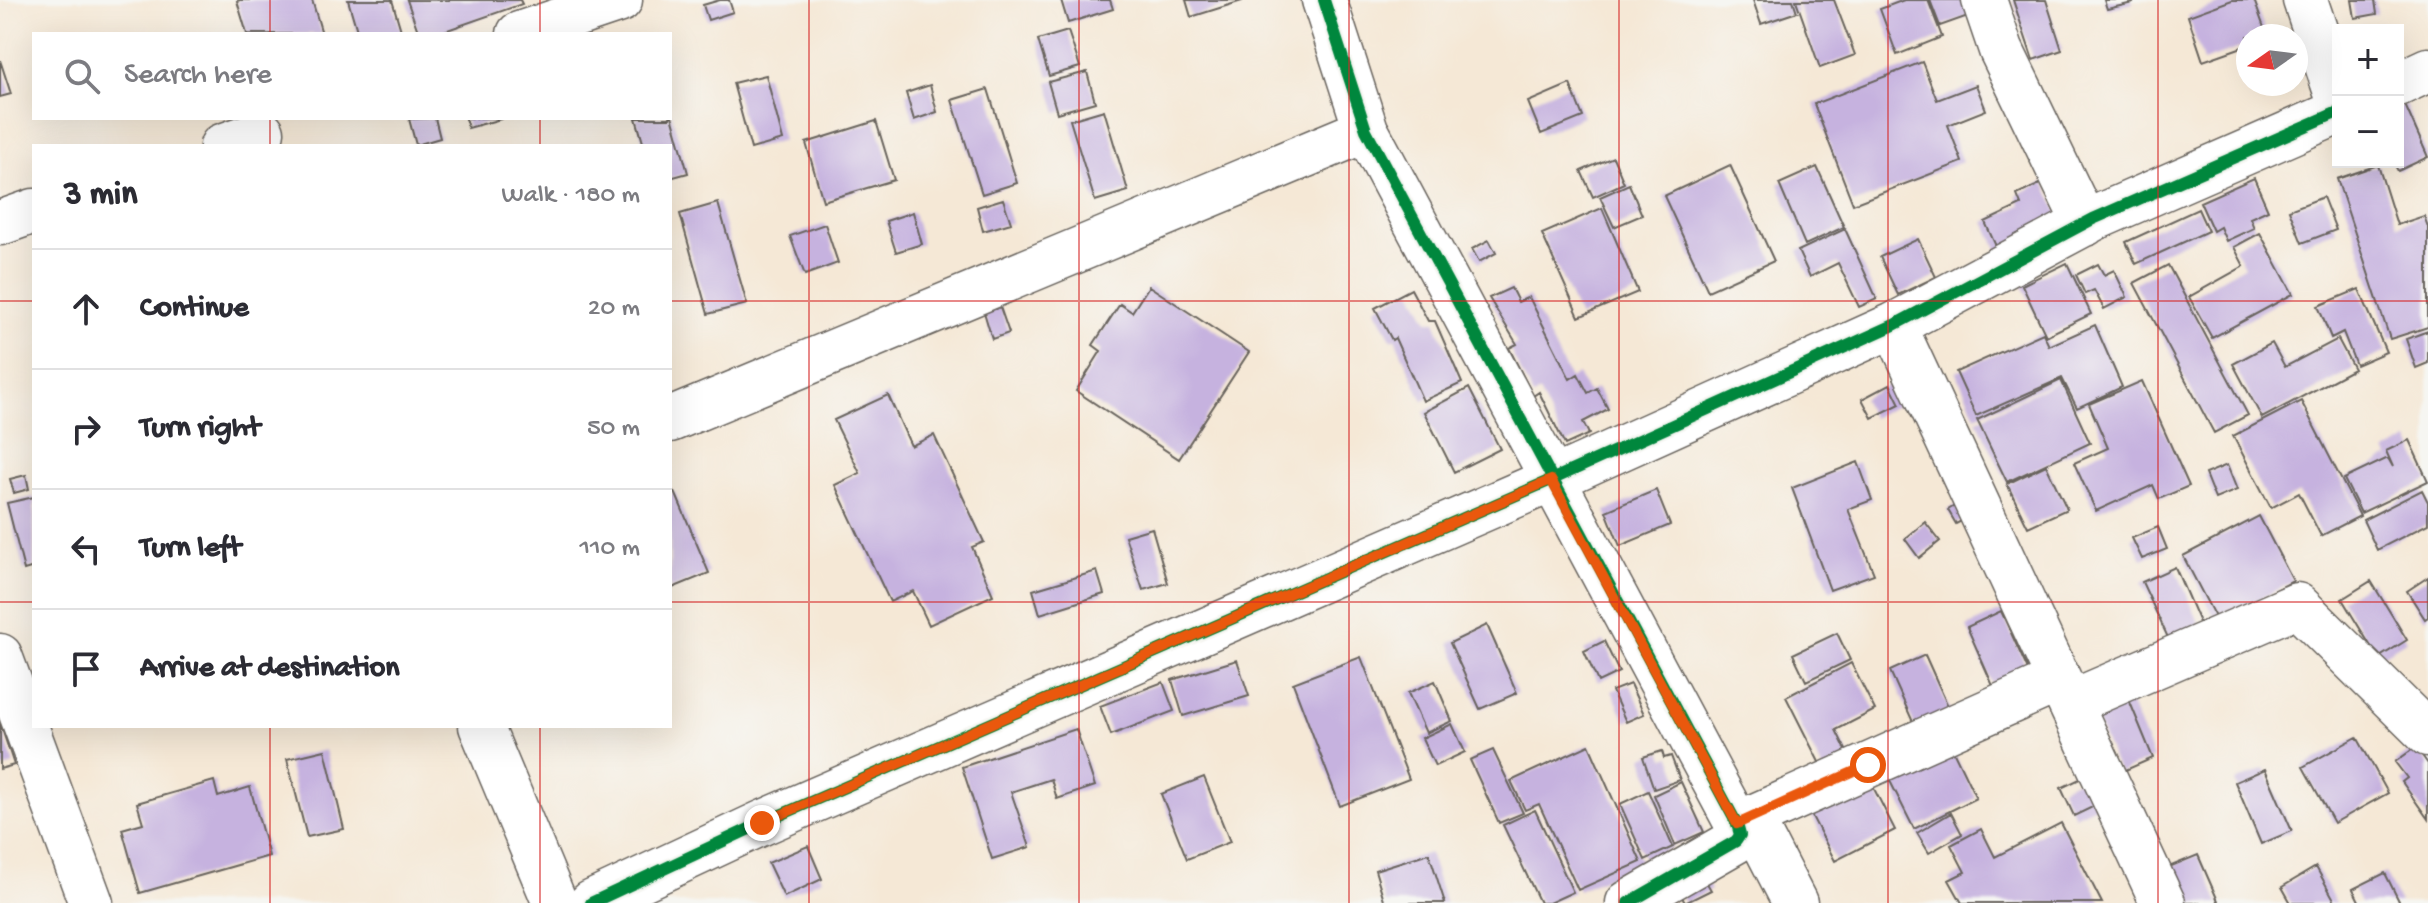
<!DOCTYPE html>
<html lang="en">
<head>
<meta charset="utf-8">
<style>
  body { margin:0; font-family:"Gochi Hand",sans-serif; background:#f2f2f3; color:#2b2b33 }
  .controls { position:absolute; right:24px; top:24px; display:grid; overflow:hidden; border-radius:0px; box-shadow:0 8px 32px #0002 }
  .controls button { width:72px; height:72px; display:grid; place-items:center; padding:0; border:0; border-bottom:2px solid #e1e1e2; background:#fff; color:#2b2b33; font:40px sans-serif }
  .compass { position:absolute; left:2236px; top:24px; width:72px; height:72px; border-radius:50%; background:#fff; box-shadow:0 8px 32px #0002; rotate:256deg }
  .stop { position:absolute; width:24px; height:24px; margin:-18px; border:6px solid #ea580c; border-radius:50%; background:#fff }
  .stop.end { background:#ea580c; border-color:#fff; box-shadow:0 2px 8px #0008 }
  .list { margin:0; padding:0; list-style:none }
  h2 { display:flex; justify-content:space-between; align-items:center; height:104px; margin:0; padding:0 32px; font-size:34px }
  h2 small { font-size:26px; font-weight:400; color:#7c7c81 }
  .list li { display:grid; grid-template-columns:52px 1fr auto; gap:24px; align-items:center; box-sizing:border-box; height:120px; padding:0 32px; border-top:2px solid #e1e1e2 }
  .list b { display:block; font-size:30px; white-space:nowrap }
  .list em { font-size:26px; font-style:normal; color:#7c7c81 }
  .icon { flex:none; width:44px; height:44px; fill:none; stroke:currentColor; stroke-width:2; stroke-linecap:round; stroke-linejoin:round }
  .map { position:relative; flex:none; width:2428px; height:903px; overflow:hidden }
  .search { position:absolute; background:#fff; box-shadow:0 8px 32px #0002; left:32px; top:32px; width:640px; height:88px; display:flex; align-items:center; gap:20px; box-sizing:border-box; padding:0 28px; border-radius:0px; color:#7c7c81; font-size:30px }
  .panel { position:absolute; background:#fff; box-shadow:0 8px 32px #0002; left:32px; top:144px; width:640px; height:584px; border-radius:0px }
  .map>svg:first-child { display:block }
</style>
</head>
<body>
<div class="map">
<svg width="2428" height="903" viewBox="0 0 2428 903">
  <rect width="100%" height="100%" fill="#f6f6f2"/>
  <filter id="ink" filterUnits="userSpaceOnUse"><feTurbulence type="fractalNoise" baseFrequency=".0125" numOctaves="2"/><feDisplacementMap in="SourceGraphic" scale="16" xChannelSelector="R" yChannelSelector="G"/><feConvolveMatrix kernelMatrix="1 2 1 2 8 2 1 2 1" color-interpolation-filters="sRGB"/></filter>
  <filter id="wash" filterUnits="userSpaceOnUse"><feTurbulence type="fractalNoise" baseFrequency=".006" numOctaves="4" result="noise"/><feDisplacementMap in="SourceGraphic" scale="32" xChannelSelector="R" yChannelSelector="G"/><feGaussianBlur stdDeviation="1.8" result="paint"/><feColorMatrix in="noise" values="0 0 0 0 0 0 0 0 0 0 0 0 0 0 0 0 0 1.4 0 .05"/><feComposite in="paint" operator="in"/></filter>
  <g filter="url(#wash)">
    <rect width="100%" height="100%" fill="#f5e8d6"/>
    <g id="blocks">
      <path fill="#c6b2df" d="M240 0H312L322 34H247L237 1Z
        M348 0H392L402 34H358Z
        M407 0H520L522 4 436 34H419Z
        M720 0H729L733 12 708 20 703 5Z
        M1061 0H1110L1113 9 1068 23Z
        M1186 0H1242V1L1191 17Z
        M1753 0H1793L1797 12 1761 24Z
        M1796 0H1834L1855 55 1820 68Z
        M1904 0H1928L1942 37 1897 55 1880 9Z
        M1930 0H1965L1971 15 1940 26Z
        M2013 0H2046L2062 50 2033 60Z
        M2104 0H2132L2133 3 2107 9Z
        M2232 0H2254L2267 36H2248V45L2203 61 2188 16Z
        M2352 0H2375L2377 14 2355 18Z
        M1068 31 1080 67 1049 76 1038 40Z
        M0 60 11 94 0 97Z
        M1922 62 1937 100 1976 85 1986 110 1948 125 1962 162 1853 204 1814 104Z
        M1087 72 1095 102 1057 113 1048 82Z
        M766 75 783 140 751 149 733 83Z
        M1570 84 1583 117 1541 134 1528 102Z
        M930 85 937 112 914 120 906 93Z
        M988 89 1017 183 982 194 952 100Z
        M2405 105 2428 157 2398 171 2393 162H2398V108Z
        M1104 110 1128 191 1095 201 1070 120Z
        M671 112 688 173 670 178V146H644L636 118H670Z
        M435 118 440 138 416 145 409 119Z
        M465 118H501V119L468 128Z
        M876 121 894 180 823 201 806 143Z
        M1613 157 1624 183 1593 197 1581 171Z
        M1730 165 1774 261 1708 291 1664 196Z
        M2378 165 2397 225 2424 216 2428 227V327L2390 339 2337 179Z
        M1817 167 1844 227 1805 245 1779 184Z
        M2254 178 2268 210 2250 218 2254 228 2226 241 2220 227 2213 231 2200 202Z
        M2044 182 2063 223 1999 253 1985 222 2021 205 2017 195Z
        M1629 184 1642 215 1614 227 1600 197Z
        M2323 197 2336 230 2302 243 2289 210Z
        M1003 199 1011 223 983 231 977 207Z
        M718 203 747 304 708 314 680 214Z
        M1602 208 1638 292 1579 317 1542 234Z
        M2198 209 2208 231 2136 264 2126 242Z
        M913 212 922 244 896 252 886 221Z
        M825 224 838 263 805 275 790 236Z
        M1845 229 1877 299 1859 307 1838 263 1810 277 1798 251Z
        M2260 233 2293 294 2212 338 2189 297 2244 266 2234 247Z
        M1918 239 1936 277 1898 295 1880 257Z
        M1489 240 1496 253 1479 262 1472 249Z
        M2067 263 2091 314 2046 336 2022 285Z
        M2098 264 2104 275 2114 270 2127 297 2104 309 2094 290 2085 294 2076 275Z
        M2168 265 2248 415 2214 433 2134 283Z
        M1149 286 1249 352 1179 459 1076 391 1101 351 1093 345 1120 304 1132 312Z
        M1511 288 1518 302 1529 297 1570 379 1578 374 1588 393 1597 388 1608 409 1583 422 1589 434 1565 445 1539 392 1533 396 1509 348 1517 344 1489 298Z
        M1411 289 1428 321H1435L1462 383 1423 401 1395 338 1392 340 1375 308Z
        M2359 289 2386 352 2356 365 2343 332 2331 338 2318 306Z
        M1000 307 1009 333 992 339 984 312Z
        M2095 325 2122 387 2077 408 2062 378 1976 416 1956 372 2043 333 2049 346Z
        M2428 331V363L2416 368 2406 339Z
        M2338 339 2354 369 2262 418 2233 364 2272 343 2285 367Z
        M2061 380 2090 443 2007 482 1977 420Z
        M2142 381 2189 486 2159 499 2153 485 2096 511 2074 463 2108 448 2089 404Z
        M1890 384 1900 404 1872 418 1862 399Z
        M1469 388 1500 449 1454 472 1424 412Z
        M888 395 911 446 934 435 984 542 972 547 993 595 929 625 913 591 890 602 835 485 860 473 834 420Z
        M2301 401 2360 516 2321 536 2299 493 2271 508 2233 436Z
        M2409 440 2428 481 2361 513 2344 479 2388 458 2393 467 2386 451Z
        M1858 462 1872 500 1848 509 1874 574 1830 590 1792 488Z
        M2046 465 2067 509 2028 527 2007 484Z
        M2227 465 2237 490 2215 499 2205 474Z
        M26 475 29 489 14 493 10 479Z
        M1656 490 1670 525 1620 546 1606 511Z
        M2422 490 2428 502V524L2377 550 2363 520Z
        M675 492 709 573 670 589V495Z
        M34 497V567L24 570 7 503Z
        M1961 502 1969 517 1956 524 1948 510Z
        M2259 516 2293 581 2217 621 2183 556Z
        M1925 522 1940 541 1919 558 1905 539Z
        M2158 527 2167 549 2142 559 2132 538Z
        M1152 528 1168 583 1143 590 1125 536Z
        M2175 567 2201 627 2170 642 2142 582Z
        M1097 571 1104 594 1040 614 1033 590Z
        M2428 577V617L2425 619 2407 591Z
        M2371 581 2407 640 2378 658 2342 599Z
        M2001 611 2032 679 1997 695 1967 627Z
        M1487 625 1517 693 1480 709 1450 643Z
        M1837 633 1850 660 1806 681 1793 654Z
        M1604 641 1619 672 1598 682 1584 651Z
        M1925 655 1952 715 1917 731 1890 671Z
        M1361 657 1409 779 1340 806 1293 683Z
        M1237 660 1249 696 1183 716 1172 680Z
        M1851 663 1875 710 1836 730 1850 758 1824 772 1786 697Z
        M1435 681 1452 721 1426 733 1408 693Z
        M1163 682 1174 711 1111 735 1100 706Z
        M1630 684 1644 714 1626 722 1612 691Z
        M2127 695 2153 758 2119 773 2092 710Z
        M0 723 14 765 0 769Z
        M1452 724 1465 752 1435 766 1422 738Z
        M1076 729 1095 786 1057 799 1051 779 1011 792 1030 847 992 859 962 767Z
        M2357 737 2388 793 2334 823 2303 767Z
        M1948 740 1976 798 1914 829 1885 771Z
        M1589 745 1641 862 1578 890 1539 804 1525 810 1511 781Z
        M2416 747 2428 764V819L2402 782 2407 778 2395 762Z
        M325 750 344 829 307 837 287 759Z
        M1493 750 1523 813 1499 823 1470 760Z
        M1662 751 1664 758 1671 756 1680 780 1654 789 1643 757Z
        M2265 769 2292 831 2261 844 2235 782Z
        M1866 773 1895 830 1835 861 1805 803Z
        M2090 774 2103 802 2074 816 2061 788Z
        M1204 777 1230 842 1187 859 1161 794Z
        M214 781 218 797 250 787 269 856 140 893 122 829 143 823 137 803Z
        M1681 782 1704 832 1675 845 1654 795Z
        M1648 791 1673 847 1645 860 1620 804Z
        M1535 810 1573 892 1549 903H1540L1503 825Z
        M1951 813 1962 834 1929 853 1917 833Z
        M2061 823 2102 903H1962L1949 880 1965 872 1951 845 1981 829 1995 857Z
        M808 846 822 879 784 897 768 863Z
        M1429 853 1445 903H1385L1375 870Z
        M2198 855 2219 903H2178L2164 869Z
        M2316 867 2336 903H2291L2282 887Z
        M1700 871 1711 890 1685 903 1676 885Z
        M2385 873 2400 903H2360L2353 889Z"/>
    </g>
  </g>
  <g filter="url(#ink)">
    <use href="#blocks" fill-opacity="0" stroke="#68635d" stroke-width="2"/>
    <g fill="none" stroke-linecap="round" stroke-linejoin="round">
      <g stroke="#68635d" stroke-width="47">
        <path id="street" d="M1324 0 1366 130 1737 824 1740 835 1736 841 1628 903
          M1984 0 2001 50 2085 224
          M2305 0 2338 98
          M519 34 620 0
          M2398 84 2428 70
          M222 146 262 132
          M0 223 34 211
          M1894 325 2163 903
          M670 420 1366 130
          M0 656 91 903
          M2070 703 2297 605 2428 734
          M481 726 555 903
          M1751 818 1795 903
          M1737 824 2059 680
          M591 903 762 823 1551 480 1894 325 2093 219 2338 112"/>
      </g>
      <use href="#street" stroke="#fff" stroke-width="44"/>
      <g stroke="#f6f6f2" stroke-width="17">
        <path id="cycleway" d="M1324 0 1366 130 1737 824 1740 835 1736 841 1628 903
          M591 903 762 823 1551 480 1894 325 2093 219 2338 112"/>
      </g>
      <use href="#cycleway" stroke="#00873e" stroke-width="12"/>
    </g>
  </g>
  <g fill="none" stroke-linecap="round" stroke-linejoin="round" filter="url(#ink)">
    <path stroke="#ea580c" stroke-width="10" d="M762 823 1551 480 1737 824 1868 765"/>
  </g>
  <path fill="none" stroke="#d62828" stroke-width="2" stroke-opacity="0.55" d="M270 0V34M540 0V34M809 0V903M1079 0V903M1349 0V903M1619 0V903M1888 0V903M2158 0V903M270 118V146M540 118V146M0 301H34M670 301H2428M0 602H34M670 602H2428M270 726V903M540 726V903"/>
</svg>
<div class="controls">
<button>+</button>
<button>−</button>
</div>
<svg class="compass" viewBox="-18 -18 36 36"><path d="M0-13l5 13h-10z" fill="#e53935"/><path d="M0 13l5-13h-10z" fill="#7c7c81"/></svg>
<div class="stop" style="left:1868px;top:765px"></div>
<div class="stop end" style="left:762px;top:823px"></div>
<div class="search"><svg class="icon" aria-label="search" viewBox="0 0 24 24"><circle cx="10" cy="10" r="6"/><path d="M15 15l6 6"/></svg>Search here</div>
<section class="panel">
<h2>3 min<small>Walk · 180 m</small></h2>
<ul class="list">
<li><svg class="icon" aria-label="ahead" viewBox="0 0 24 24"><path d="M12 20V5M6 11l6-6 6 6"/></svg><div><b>Continue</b></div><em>20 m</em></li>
<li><svg class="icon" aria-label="right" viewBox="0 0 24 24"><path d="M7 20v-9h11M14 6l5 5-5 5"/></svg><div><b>Turn right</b></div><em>50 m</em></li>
<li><svg class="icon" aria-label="left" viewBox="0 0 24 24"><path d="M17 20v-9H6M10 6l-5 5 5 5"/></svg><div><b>Turn left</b></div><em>110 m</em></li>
<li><svg class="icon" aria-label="arrive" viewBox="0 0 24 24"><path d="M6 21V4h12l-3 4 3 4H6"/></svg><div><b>Arrive at destination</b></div></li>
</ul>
</section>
</div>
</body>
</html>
